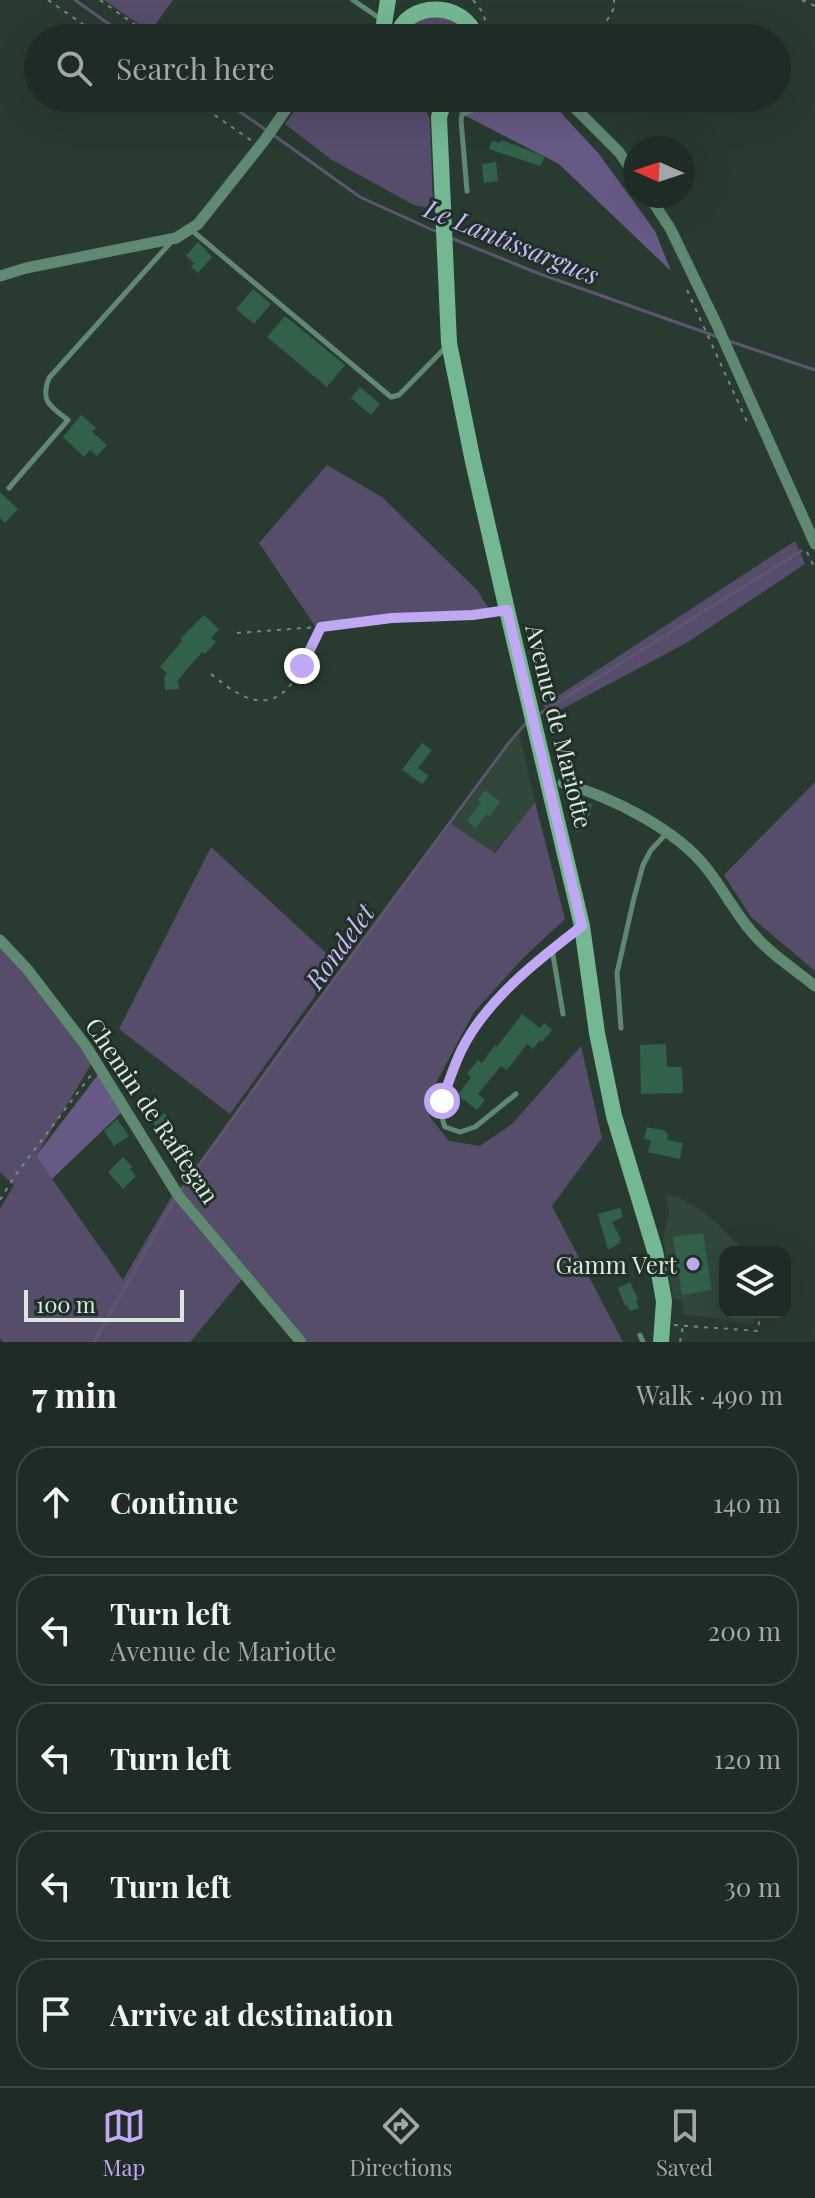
<!DOCTYPE html>
<html lang="en">
<head>
<meta charset="utf-8">
<style>
  body { margin:0; font-family:"Playfair Display",serif; background:#2c3832; color:#f1f3f6 }
  .controls { position:absolute; right:24px; bottom:24px; display:grid; overflow:hidden; border-radius:16px; box-shadow:0 8px 32px #0002 }
  .controls button { width:72px; height:72px; display:grid; place-items:center; padding:0; border:0; border-bottom:2px solid #3c4842; background:#1f2c25; color:#f1f3f6; font:40px sans-serif }
  .compass { position:absolute; left:623px; top:136px; width:72px; height:72px; border-radius:50%; background:#1f2c25; box-shadow:0 8px 32px #0002; rotate:273deg }
  .scale { position:absolute; left:24px; bottom:20px; width:160px; box-sizing:border-box; padding-left:8px; border:4px solid #dbe6df; border-top:0; font-size:22px; line-height:28px; white-space:nowrap; color:#dbe6df; -webkit-text-stroke:6px #1f3027; paint-order:stroke }
  .stop { position:absolute; width:24px; height:24px; margin:-18px; border:6px solid #c0a8f4; border-radius:50%; background:#fff }
  .stop.end { background:#c0a8f4; border-color:#fff; box-shadow:0 2px 8px #0008 }
  .list { margin:0; padding:0; list-style:none }
  h2 { display:flex; justify-content:space-between; align-items:center; height:104px; margin:0; padding:0 32px; font-size:34px }
  h2 small { font-size:26px; font-weight:400; color:#a1a7a7 }
  .list li { display:grid; grid-template-columns:52px 1fr auto; gap:24px; align-items:center; box-sizing:border-box; height:112px; margin:0 16px 16px; padding:0 16px; border:2px solid #3c4842; border-radius:32px }
  .list b { display:block; font-size:30px; white-space:nowrap }
  .list p { margin:0; font-size:26px; white-space:nowrap; color:#a1a7a7 }
  .list em { font-size:26px; font-style:normal; color:#a1a7a7 }
  .icon { flex:none; width:44px; height:44px; fill:none; stroke:currentColor; stroke-width:2; stroke-linecap:round; stroke-linejoin:round }
  .map { position:relative; flex:none; width:815px; height:1342px; overflow:hidden }
  .search { position:absolute; background:#1f2c25; box-shadow:0 8px 32px #0002; left:24px; right:24px; top:24px; height:88px; display:flex; align-items:center; gap:20px; box-sizing:border-box; padding:0 28px; border-radius:44px; color:#a1a7a7; font-size:30px }
  .sheet { height:744px; background:#1f2c25 }
  nav { display:flex; justify-content:space-around; align-items:center; box-sizing:border-box; height:112px; border-top:2px solid #3c4842; background:#1f2c25; font-size:22px; color:#a1a7a7 }
  nav a { display:grid; justify-items:center; gap:4px }
  nav .on { color:#c0a8f4 }
  .map>svg:first-child { display:block }
</style>
</head>
<body>
<div class="map">
<svg width="815" height="1342" viewBox="0 0 815 1342">
  <rect width="100%" height="100%" fill="#293b31"/>
  <path fill="#30473a" d="M519 732 535 802 494 853 451 825Z
    M665 1195 679 1197 710 1217 746 1252H725V1312H756L754 1324 683 1314 682 1302 673 1297 663 1238 669 1213Z"/>
  <path fill="#564d6b" d="M104 0H173L150 32Z
    M440 13 463 28 466 38H408C412 20 424 17 440 13Z
    M304 98H412L423 103 430 120 433 209 414 205 332 160 285 124Z
    M327 465 382 497 477 590 493 616 315 626 259 543Z
    M795 541 805 564 688 642 547 717 544 705Z
    M815 782V971L751 917 724 875Z
    M535 802 565 919 524 957 474 1012 437 1081 429 1116 449 1141 480 1146 512 1124 581 1046 602 1138 552 1206 623 1342H307L182 1191 342 968 451 824 495 853Z
    M211 847 338 964 230 1114 119 1029Z
    M0 940 92 1063 36 1156 123 1280 172 1196 243 1278 190 1342H3L0 1338V1209L14 1185 0 1172Z"/>
  <path fill="#665984" d="M466 98H544L552 103 599 154 655 231 671 271 559 164 456 111Z
    M100 1072 124 1110 52 1179 36 1156Z"/>
  <g fill="none" stroke-linecap="round" stroke-linejoin="round">
    <path stroke="#5d566e" stroke-width="3" d="M75 0 129 38
      M220 98 266 130
      M272 134 360 197 437 232
      M451 238 540 274 718 337
      M729 341 815 370
      M541 713 801 551
      M181 1190 295 1032 508 744 526 723
      M94 1342 175 1199"/>
  </g>
  <path fill="#316249" d="M501 140 518 146 545 157 540 166 489 149 492 141 500 143Z
    M496 162 498 181 484 183 482 164Z
    M198 242 212 257 198 273 191 267 194 263 186 256Z
    M253 289 271 304 254 324 236 309Z
    M285 316 345 365 327 387 267 337Z
    M360 387 380 404 371 415 351 398Z
    M81 415 96 428 92 432 107 445 97 456 90 450 84 457 63 437Z
    M0 492 18 509 5 523 0 518Z
    M204 615 219 629 211 638 216 642 205 654 202 652 178 680 179 689 165 690 164 677 167 673 160 667 182 641 180 639Z
    M422 743 432 750 418 768 429 776 422 784 402 770Z
    M485 790 500 802 490 816 487 814 476 828 467 821 481 802 478 800Z
    M567 796 592 804 590 816 579 813 583 830 576 832Z
    M522 1014 540 1028 544 1023 552 1030 542 1042 540 1040 533 1049 527 1044 507 1070 501 1066 478 1094 485 1100 477 1110 458 1095 471 1077 467 1074 478 1060 482 1063 495 1045 497 1047Z
    M666 1044 667 1067H682L683 1093 641 1094 640 1045Z
    M165 1113 173 1128 170 1130 173 1136 171 1138 175 1145 165 1151 152 1129 155 1125 151 1121Z
    M117 1119 129 1136 114 1146 104 1131Z
    M647 1127 666 1131V1133L668 1134 667 1140 683 1143 680 1159 648 1152 651 1140 644 1139Z
    M123 1157 133 1167 130 1169 136 1176 123 1189 108 1172Z
    M620 1208 623 1217 612 1222 621 1239 619 1241 620 1243 608 1250 598 1214Z
    M703 1233 712 1290 682 1295 673 1237Z
    M630 1282 638 1299 636 1300 639 1308 630 1311 627 1305 625 1306 618 1288Z"/>
  <g fill="none" stroke-linecap="round" stroke-linejoin="round">
    <path stroke="#79877f" stroke-width="2" stroke-dasharray="4 6" stroke-linecap="butt" d="M48 0 103 38
      M100 0 154 38
      M473 0 481 10 493 38
      M802 0 815 6
      M597 38 614 8V0
      M190 98 252 141
      M242 98 267 115
      M420 98H421
      M629 186 635 195
      M687 290 749 426
      M807 552 815 569
      M237 633 319 627
      M211 674C247 704 276 717 302 667 308 654 312 639 321 627L392 618 473 615 494 612
      M0 1200 14 1177 91 1075
      M674 1325 758 1331 760 1312
      M680 1342 683 1326"/>
    <path stroke="#608972" stroke-width="5" d="M353 0 382 20
      M467 191 461 120 462 115C474 107 489 107 501 98
      M190 229 391 397 399 395 446 347
      M9 488 68 420C50 406 40 402 49 378L172 241
      M552 949 563 1014
      M621 1028 617 973 634 898 643 865 651 850 666 834
      M516 1094 475 1127 460 1132 445 1127C437 1108 445 1091 452 1073 477 1012 526 968 578 929
      M640 1335 643 1342"/>
    <path stroke="#608972" stroke-width="11" d="M362 38 383 30
      M565 98 619 152 635 176
      M649 196 670 228 716 323 815 544
      M0 276 26 268 176 238 198 224 264 141 294 98
      M563 783C611 797 677 829 708 870 727 895 740 922 763 944 778 959 798 972 815 986
      M0 940 28 970 86 1046 178 1195 301 1342"/>
    <path stroke="#74b893" stroke-width="16" d="M388 0 383 30 393 38
      M397 38C404 0 466 0 476 38
      M445 98 439 117 449 343 472 457 507 610 582 926 597 1033 614 1116 655 1251 664 1301 661 1342"/>
  </g>
  <g fill="none" stroke-linecap="round" stroke-linejoin="round">
    <path stroke="#c0a8f4" stroke-width="10" d="M302 666 321 627 392 618 473 615 507 610 582 926C539 959 487 999 462 1049 454 1065 448 1084 442 1101"/>
  </g>
  <circle fill="#c0a8f4" stroke="#1f3027" stroke-width="3" cx="693" cy="1264" r="8"/>
  <g text-anchor="middle" dominant-baseline="central" stroke-width="6" stroke-linejoin="round" paint-order="stroke">
    <g font-size="24" fill="#dbe6df" stroke="#1f3027">
      <text transform="translate(560 726) rotate(76)">Avenue de Mariotte</text>
      <text transform="translate(153 1110) rotate(56)">Chemin de Raffegan</text>
    </g>
    <g font-size="24" fill="#dbe6df" stroke="#1f3027" text-anchor="end">
      <text x="677" y="1264">Gamm Vert</text>
    </g>
    <g font-size="26" font-style="italic" fill="#cab5fa" stroke="#1f3027">
      <text transform="translate(512 241) rotate(22)">Le Lantissargues</text>
      <text transform="translate(339 946) rotate(-54)">Rondelet</text>
    </g>
  </g>
</svg>
<div class="controls">
<button><svg class="icon" aria-label="layers" viewBox="0 0 24 24"><path d="M12 4l9 5-9 5-9-5zM3 14l9 5 9-5"/></svg></button>
</div>
<svg class="compass" viewBox="-18 -18 36 36"><path d="M0-13l5 13h-10z" fill="#e53935"/><path d="M0 13l5-13h-10z" fill="#a1a7a7"/></svg>
<div class="scale">100 m</div>
<div class="stop" style="left:442px;top:1101px"></div>
<div class="stop end" style="left:302px;top:666px"></div>
<div class="search"><svg class="icon" aria-label="search" viewBox="0 0 24 24"><circle cx="10" cy="10" r="6"/><path d="M15 15l6 6"/></svg>Search here</div>
</div>
<section class="sheet">
<h2>7 min<small>Walk · 490 m</small></h2>
<ul class="list">
<li><svg class="icon" aria-label="ahead" viewBox="0 0 24 24"><path d="M12 20V5M6 11l6-6 6 6"/></svg><div><b>Continue</b></div><em>140 m</em></li>
<li><svg class="icon" aria-label="left" viewBox="0 0 24 24"><path d="M17 20v-9H6M10 6l-5 5 5 5"/></svg><div><b>Turn left</b><p>Avenue de Mariotte</p></div><em>200 m</em></li>
<li><svg class="icon" aria-label="left" viewBox="0 0 24 24"><path d="M17 20v-9H6M10 6l-5 5 5 5"/></svg><div><b>Turn left</b></div><em>120 m</em></li>
<li><svg class="icon" aria-label="left" viewBox="0 0 24 24"><path d="M17 20v-9H6M10 6l-5 5 5 5"/></svg><div><b>Turn left</b></div><em>30 m</em></li>
<li><svg class="icon" aria-label="arrive" viewBox="0 0 24 24"><path d="M6 21V4h12l-3 4 3 4H6"/></svg><div><b>Arrive at destination</b></div></li>
</ul>
</section>
<nav>
<a class="on"><svg class="icon" aria-label="map" viewBox="0 0 24 24"><path d="M3 6l6-2 6 2 6-2v14l-6 2-6-2-6 2zM9 4v14M15 6v14"/></svg>Map</a>
<a><svg class="icon" aria-label="directions" viewBox="0 0 24 24"><path d="M12 3l9 9-9 9-9-9zM9 14v-3h6M13 9l2 2-2 2"/></svg>Directions</a>
<a><svg class="icon" aria-label="saved" viewBox="0 0 24 24"><path d="M7 4h10v16l-5-4-5 4z"/></svg>Saved</a>
</nav>
</body>
</html>
